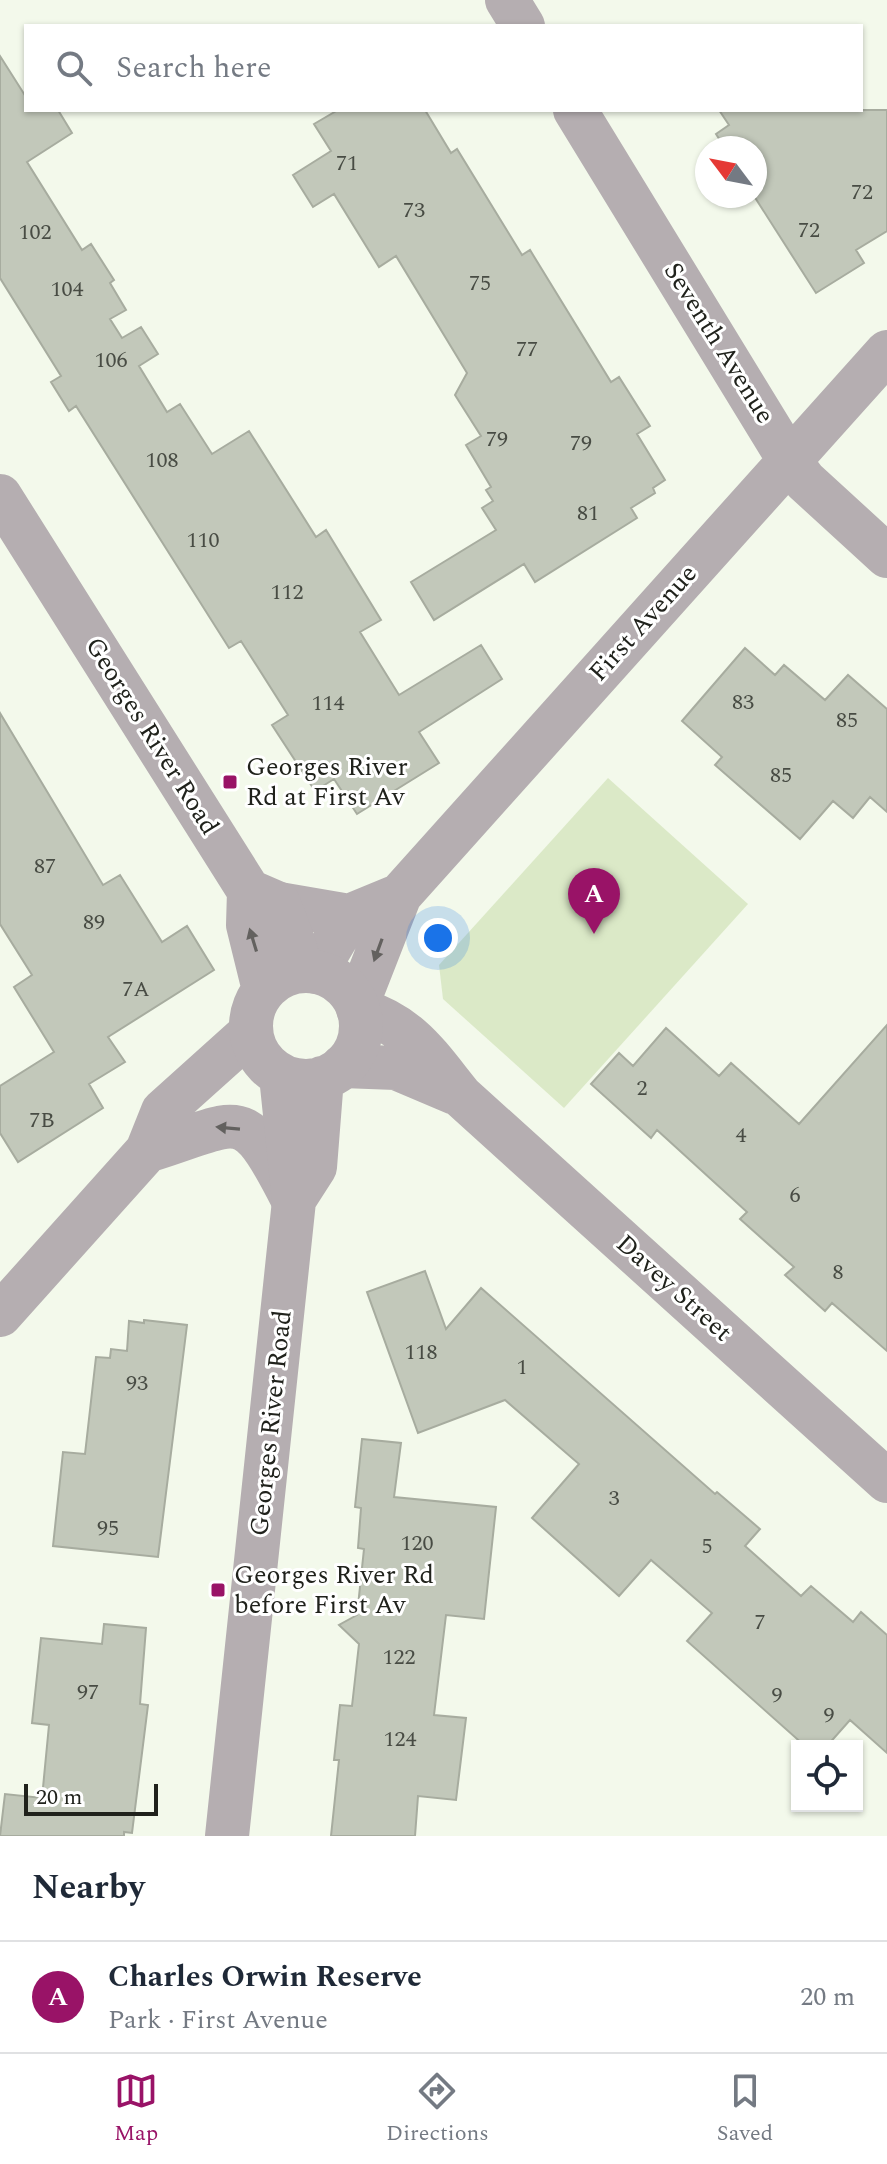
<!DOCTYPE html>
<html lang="en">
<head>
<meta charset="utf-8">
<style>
  body { margin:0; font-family:Spectral,serif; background:#f6f6f7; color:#1f2937 }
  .controls { position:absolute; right:24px; bottom:24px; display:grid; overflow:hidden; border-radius:0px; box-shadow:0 2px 6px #0004 }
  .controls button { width:72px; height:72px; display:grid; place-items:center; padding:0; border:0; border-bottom:2px solid #e0e1e3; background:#fff; color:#1f2937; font:40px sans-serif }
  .compass { position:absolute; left:695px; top:136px; width:72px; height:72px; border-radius:50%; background:#fff; box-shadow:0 2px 6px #0004; rotate:302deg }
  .scale { position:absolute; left:24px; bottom:20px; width:134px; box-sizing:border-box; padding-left:8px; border:4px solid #20221c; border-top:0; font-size:22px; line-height:28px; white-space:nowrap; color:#20221c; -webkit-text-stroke:6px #fff; paint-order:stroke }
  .you { position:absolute; left:438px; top:938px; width:28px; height:28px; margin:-20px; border:6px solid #fff; border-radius:50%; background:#1a73e8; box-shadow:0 0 0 12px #1a73e833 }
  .badge { display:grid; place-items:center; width:52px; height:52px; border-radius:50%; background:#991367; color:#fff; font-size:26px; font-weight:700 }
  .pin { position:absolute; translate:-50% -66px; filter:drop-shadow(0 2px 4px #0008) }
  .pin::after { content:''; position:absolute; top:42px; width:28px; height:24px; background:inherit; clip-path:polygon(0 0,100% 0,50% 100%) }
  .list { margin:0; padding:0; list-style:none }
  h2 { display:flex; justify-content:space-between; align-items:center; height:104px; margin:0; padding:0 32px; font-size:34px }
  h2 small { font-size:26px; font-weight:400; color:#747a83 }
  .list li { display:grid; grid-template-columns:52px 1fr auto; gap:24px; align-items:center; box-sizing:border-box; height:112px; padding:0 32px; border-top:2px solid #e0e1e3 }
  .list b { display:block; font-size:30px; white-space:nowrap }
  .list p { margin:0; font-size:26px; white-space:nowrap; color:#747a83 }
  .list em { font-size:26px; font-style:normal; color:#747a83 }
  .icon { flex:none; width:44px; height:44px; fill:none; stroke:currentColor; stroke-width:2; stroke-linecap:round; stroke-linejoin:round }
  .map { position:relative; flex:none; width:887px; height:1836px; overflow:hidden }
  .search { position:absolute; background:#fff; box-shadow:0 2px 6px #0004; left:24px; right:24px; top:24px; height:88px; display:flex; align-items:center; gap:20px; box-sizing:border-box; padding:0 28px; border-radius:0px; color:#747a83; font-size:30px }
  .sheet { height:216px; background:#fff }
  nav { display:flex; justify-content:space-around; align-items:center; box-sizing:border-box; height:112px; border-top:2px solid #e0e1e3; background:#fff; font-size:22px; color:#747a83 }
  nav a { display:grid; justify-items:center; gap:4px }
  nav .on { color:#991367 }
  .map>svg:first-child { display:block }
</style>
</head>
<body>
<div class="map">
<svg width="887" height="1836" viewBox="0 0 887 1836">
  <rect width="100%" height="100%" fill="#f3f9eb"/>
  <path fill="#dbe9c7" d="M608 778 748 904 564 1108 443 999 439 965Z"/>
  <path fill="#c2c8ba" stroke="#a7ac9f" stroke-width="2" d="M0 56 26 97V110H58L72 133 27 162 82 250 91 244 114 280 110 283 126 310 110 319 122 338 141 327 158 354 139 366 167 412 180 404 212 454 249 431 316 537 326 530 381 620 360 632 399 695 481 645 502 679 419 732 439 763 357 814 334 779 315 791 272 725 288 715 241 641 229 648 76 406 69 411 51 382 61 376 0 278Z
    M338 110H425L451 153 457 149 522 255 530 250 611 382 619 377 650 426 637 434 665 480 653 488 655 493 631 508 637 518 535 582 524 564 434 620 411 582 496 530 482 508 493 501 486 490 491 487 466 445 481 436 455 395 467 373 396 256 379 267 334 194 313 207 293 175 331 151 314 124Z
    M719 110H887V231L856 250 864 263 816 293 754 196 755 148H725L716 134 729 125Z
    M745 648 775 675 784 665 825 700 848 675 887 709V812L870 797 853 818 833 801 800 839 715 765 722 757 682 721Z
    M0 713 103 885 120 875 162 942 187 926 214 970 108 1037 125 1062 89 1084 103 1108 18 1162 0 1133V1086L54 1052 14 987 32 975 0 924Z
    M887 1025V1351L832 1303 825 1311 785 1275 794 1267 740 1219 747 1212 657 1130 651 1138 591 1084 619 1053 633 1066 666 1028 719 1076 731 1063 799 1124Z
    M425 1271 446 1329 481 1288 715 1494 717 1492 760 1529 745 1546 801 1596 811 1586 853 1622 861 1612 887 1635V1753L850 1720 827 1746H805L687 1641 712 1613 651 1560 619 1596 532 1518 579 1464 505 1400 418 1433 367 1292Z
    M144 1320 187 1325 158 1557 53 1546 63 1452 85 1454 96 1357 110 1358 111 1349 127 1351 129 1321 144 1323Z
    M362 1439 401 1443 394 1497 496 1507 484 1619 446 1615 434 1715 466 1718 456 1800 418 1796 415 1836H331L339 1760H334L340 1705 352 1706 359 1644 339 1625 357 1615 364 1549 358 1548 361 1508 355 1507Z
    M104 1624 146 1628 140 1704 148 1705 132 1833 124 1832V1836H0L5 1794 42 1798 49 1725 32 1723 41 1638 102 1644Z"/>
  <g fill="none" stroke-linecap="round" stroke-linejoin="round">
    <path stroke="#b5aeb1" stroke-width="44" d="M507 0 523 26
      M575 110 789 460 805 481 887 556
      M279 904 349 916
      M316 972 349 916 400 895
      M357 1005 400 895 887 352
      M358 1009C411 1026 427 1054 461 1096L887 1481
      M343 1066 396 1068 455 1093
      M147 1151C242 1122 242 1100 293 1200
      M0 1315 147 1151 163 1111 251 1032"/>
    <path stroke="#b5aeb1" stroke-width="44" d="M0 496 249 891 248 925 264 990
      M249 891 279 904 296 950 299 971
      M251 1026a55 55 0 1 1 110 0a55 55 0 1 1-110 0Z
      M297 1195 315 1167 322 1078
      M227 1836 294 1201 281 1076"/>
  </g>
  <defs><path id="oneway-solid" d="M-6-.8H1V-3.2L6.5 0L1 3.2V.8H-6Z" transform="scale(2)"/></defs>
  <g fill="#63615f">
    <use href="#oneway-solid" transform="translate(253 940) rotate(-107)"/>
    <use href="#oneway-solid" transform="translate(378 950) rotate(110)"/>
    <use href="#oneway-solid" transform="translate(228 1128) rotate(-175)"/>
  </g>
  <g fill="#991367" stroke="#fff" stroke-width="3">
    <rect x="222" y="774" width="16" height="16" rx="4"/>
    <rect x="210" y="1582" width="16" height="16" rx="4"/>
  </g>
  <g text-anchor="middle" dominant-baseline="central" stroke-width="6" stroke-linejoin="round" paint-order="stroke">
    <g font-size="22" fill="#484c44">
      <text x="347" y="163">71</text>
      <text x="862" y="192">72</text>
      <text x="414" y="210">73</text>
      <text x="809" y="230">72</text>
      <text x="35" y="232">102</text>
      <text x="480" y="283">75</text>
      <text x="67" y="289">104</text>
      <text x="527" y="349">77</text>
      <text x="111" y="360">106</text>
      <text x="497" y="439">79</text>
      <text x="581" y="443">79</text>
      <text x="162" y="460">108</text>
      <text x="588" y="513">81</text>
      <text x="203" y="540">110</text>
      <text x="287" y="592">112</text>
      <text x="743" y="702">83</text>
      <text x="328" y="703">114</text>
      <text x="847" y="720">85</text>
      <text x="781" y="775">85</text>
      <text x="45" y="866">87</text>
      <text x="94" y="922">89</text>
      <text x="136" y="989">7A</text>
      <text x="642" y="1088">2</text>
      <text x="42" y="1120">7B</text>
      <text x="741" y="1135">4</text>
      <text x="795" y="1195">6</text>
      <text x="838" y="1272">8</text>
      <text x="421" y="1352">118</text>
      <text x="522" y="1367">1</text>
      <text x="137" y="1383">93</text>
      <text x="614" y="1498">3</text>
      <text x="108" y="1528">95</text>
      <text x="417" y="1543">120</text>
      <text x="707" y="1546">5</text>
      <text x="760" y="1622">7</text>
      <text x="399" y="1657">122</text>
      <text x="88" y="1692">97</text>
      <text x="777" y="1695">9</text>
      <text x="829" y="1715">9</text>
      <text x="400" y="1739">124</text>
    </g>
    <g font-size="26" fill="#20221c" stroke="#fff">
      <text transform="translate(719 343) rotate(58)">Seventh Avenue</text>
      <text transform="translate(643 623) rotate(-48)">First Avenue</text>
      <text transform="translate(152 736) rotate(58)">Georges River Road</text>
      <text transform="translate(674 1288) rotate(42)">Davey Street</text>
      <text transform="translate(271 1423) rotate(-84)">Georges River Road</text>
    </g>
    <g font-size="26" fill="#20221c" stroke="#fff" text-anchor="start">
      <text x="246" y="767">Georges River<tspan x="246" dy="30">Rd at First Av</tspan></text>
      <text x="234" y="1575">Georges River Rd<tspan x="234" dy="30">before First Av</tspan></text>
    </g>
  </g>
</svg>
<div class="controls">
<button><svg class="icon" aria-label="locate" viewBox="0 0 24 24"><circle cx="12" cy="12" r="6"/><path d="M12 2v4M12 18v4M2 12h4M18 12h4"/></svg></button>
</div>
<svg class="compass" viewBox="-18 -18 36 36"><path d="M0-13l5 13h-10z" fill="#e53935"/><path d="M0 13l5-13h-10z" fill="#747a83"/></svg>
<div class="scale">20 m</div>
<div class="you"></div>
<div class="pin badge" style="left:594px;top:934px">A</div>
<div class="search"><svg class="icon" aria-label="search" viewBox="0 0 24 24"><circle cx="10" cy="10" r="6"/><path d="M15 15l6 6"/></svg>Search here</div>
</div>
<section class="sheet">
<h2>Nearby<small></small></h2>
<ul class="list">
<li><span class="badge">A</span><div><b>Charles Orwin Reserve</b><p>Park · First Avenue</p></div><em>20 m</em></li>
</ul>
</section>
<nav>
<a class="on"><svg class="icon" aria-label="map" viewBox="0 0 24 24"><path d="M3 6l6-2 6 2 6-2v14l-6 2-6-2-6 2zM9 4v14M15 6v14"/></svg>Map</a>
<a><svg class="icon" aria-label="directions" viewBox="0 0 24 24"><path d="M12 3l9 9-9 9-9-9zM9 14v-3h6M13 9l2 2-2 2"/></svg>Directions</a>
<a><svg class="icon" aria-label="saved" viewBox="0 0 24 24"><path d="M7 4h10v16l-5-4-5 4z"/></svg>Saved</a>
</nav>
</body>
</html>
